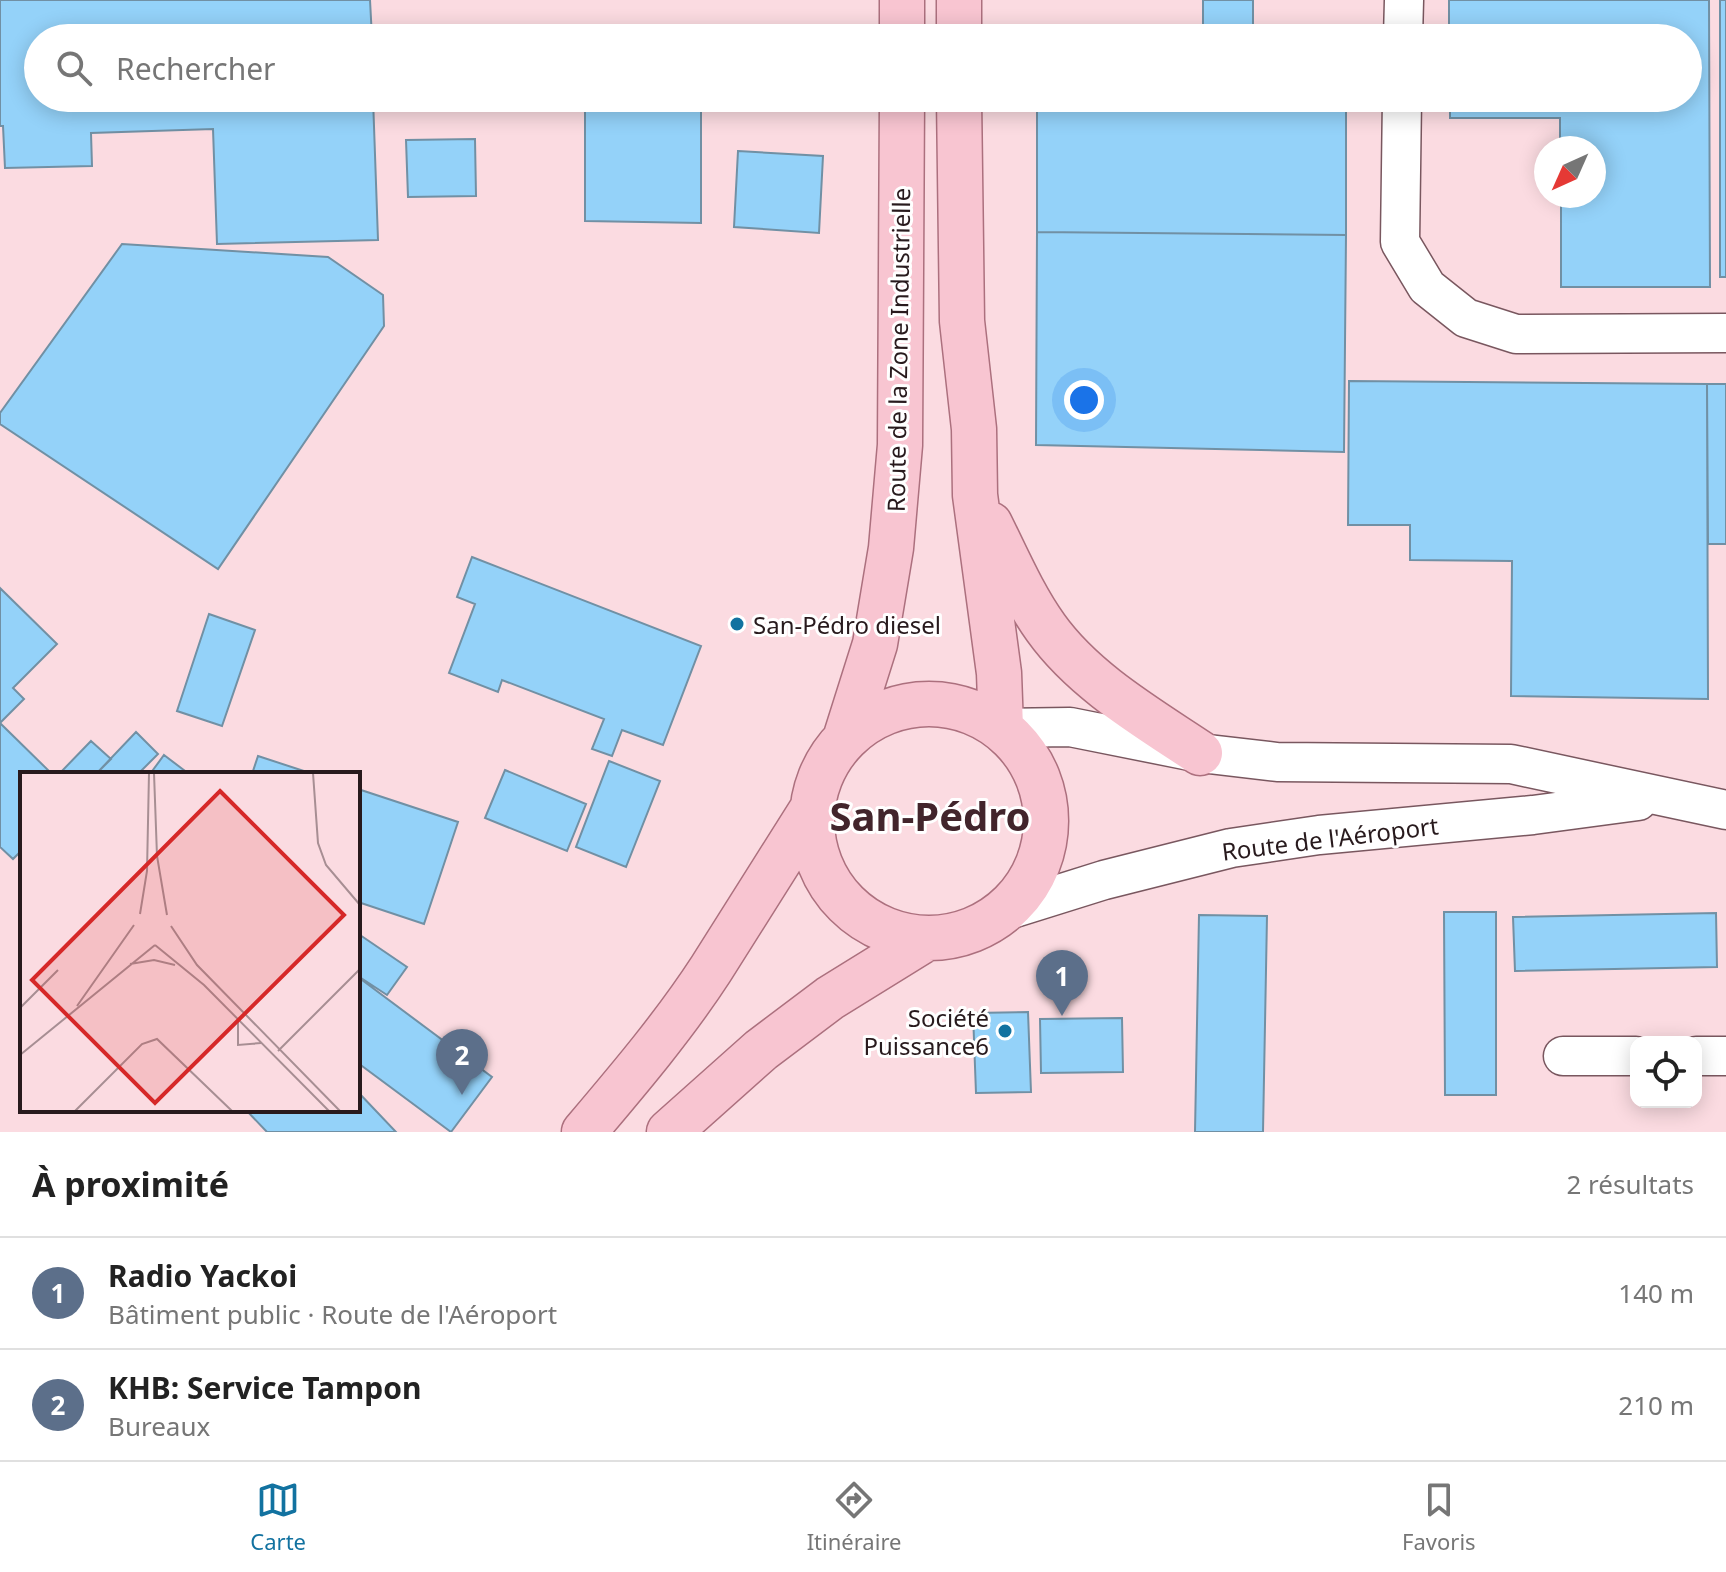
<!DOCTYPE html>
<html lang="fr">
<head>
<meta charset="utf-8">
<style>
  body { margin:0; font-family:"Noto Sans",sans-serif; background:#f2f2f2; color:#222 }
  .controls { position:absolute; right:24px; bottom:24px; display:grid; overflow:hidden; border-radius:16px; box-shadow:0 4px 20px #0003 }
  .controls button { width:72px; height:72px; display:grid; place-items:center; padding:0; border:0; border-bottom:2px solid #e0e0e0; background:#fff; color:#222; font:40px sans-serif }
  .compass { position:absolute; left:1534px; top:136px; width:72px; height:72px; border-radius:50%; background:#fff; box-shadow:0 4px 20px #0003; rotate:225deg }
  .you { position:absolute; left:1084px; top:400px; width:28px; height:28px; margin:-20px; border:6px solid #fff; border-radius:50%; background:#1a73e8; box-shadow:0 0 0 12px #1a73e833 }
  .badge { display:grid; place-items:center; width:52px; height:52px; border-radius:50%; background:#1272a0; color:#fff; font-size:26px; font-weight:700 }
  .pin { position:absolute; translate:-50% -66px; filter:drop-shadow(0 2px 4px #0008) }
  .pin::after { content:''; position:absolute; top:42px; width:28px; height:24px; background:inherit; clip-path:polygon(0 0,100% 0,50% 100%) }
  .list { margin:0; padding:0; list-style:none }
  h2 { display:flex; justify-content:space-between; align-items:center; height:104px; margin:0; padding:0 32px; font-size:34px }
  h2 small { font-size:26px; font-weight:400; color:#767676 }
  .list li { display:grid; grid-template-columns:52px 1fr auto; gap:24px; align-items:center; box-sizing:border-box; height:112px; padding:0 32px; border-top:2px solid #e0e0e0 }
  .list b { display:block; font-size:30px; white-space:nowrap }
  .list p { margin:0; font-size:26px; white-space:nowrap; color:#767676 }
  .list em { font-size:26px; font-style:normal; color:#767676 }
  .icon { flex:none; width:44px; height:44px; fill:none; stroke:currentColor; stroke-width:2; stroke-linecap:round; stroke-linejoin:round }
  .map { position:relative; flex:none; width:1726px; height:1132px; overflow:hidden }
  .search { position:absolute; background:#fff; box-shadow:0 4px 20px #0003; left:24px; right:24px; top:24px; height:88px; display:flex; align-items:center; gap:20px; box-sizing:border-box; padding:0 28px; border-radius:44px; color:#767676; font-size:30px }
  .sheet { height:328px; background:#fff }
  nav { display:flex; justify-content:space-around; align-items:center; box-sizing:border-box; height:112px; border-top:2px solid #e0e0e0; background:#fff; font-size:22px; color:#767676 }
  nav a { display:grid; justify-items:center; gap:4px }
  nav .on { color:#1272a0 }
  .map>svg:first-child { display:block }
</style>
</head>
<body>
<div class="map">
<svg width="1726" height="1132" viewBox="0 0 1726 1132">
  <rect width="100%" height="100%" fill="#fbdbe1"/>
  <path fill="#94d2f9" stroke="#7190a4" stroke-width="2" d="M0 0H370L372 38H38V98H373L378 240 217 244 213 129 91 133 92 166 5 168 3 126H0Z
    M1203 0H1253V38H1203Z
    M1449 0H1709L1710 287H1561V196H1594V148H1560V118H1450V98H1688V38H1449Z
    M1720 0H1726V277H1720Z
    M585 98H701V223L585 221Z
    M1037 98 1346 100V235L1037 232Z
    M1203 98H1346V100Z
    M475 139 476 196 408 197 406 140Z
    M738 151 823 156 819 233 734 227Z
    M1037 232 1346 235 1344 452 1036 445Z
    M122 244 328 257 383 295 384 326 218 569 0 424V413Z
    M1349 381 1707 384 1708 699 1511 696 1512 561 1410 560V525H1348Z
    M1707 384H1726V544H1708Z
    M472 557 701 646 663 745 622 730 612 756 592 749 604 719 502 680 498 692 449 673 475 604 457 597Z
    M0 588 57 644 13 688 24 699 0 723 52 774H22V850L13 859 0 847Z
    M209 614 255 630 222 726 177 711Z
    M136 732 158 754 138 774H96Z
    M91 741 111 759 96 774H59Z
    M164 755 189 774H150Z
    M258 756 313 774H252Z
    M609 761 660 781 626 867 576 847Z
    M505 770 586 804 567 851 485 818Z
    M358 789 458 822 424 924 358 902Z
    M1444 912H1496V1095H1445Z
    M1716 913 1717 967 1515 971 1513 917Z
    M1199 915 1267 916 1263 1132H1195Z
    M360 935 407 967 387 995 358 976Z
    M358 977 492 1077 451 1132 358 1063Z
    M1028 1012 1031 1092 976 1093 973 1013Z
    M1122 1018 1123 1072 1041 1073 1040 1019Z
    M358 1092 396 1132H267L246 1110H358Z"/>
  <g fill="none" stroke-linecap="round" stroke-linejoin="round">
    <g stroke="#79575f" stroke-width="41">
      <path id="minor" d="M1403 38 1404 0
        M1402 98 1400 242 1427 287 1466 318 1516 334 1726 333
        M1001 728 1070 727 1200 753 1277 762 1511 764 1726 810
        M1005 911 1104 880 1231 848 1319 835 1533 815 1638 801
        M1563 1056H1636
        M1696 1056H1726"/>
    </g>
    <g stroke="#ac707e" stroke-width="47">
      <path id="major" d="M902 0V38
        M959 38V0
        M959 98 962 321 974 429 975 495 999 673 1001 728
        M990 524C1007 558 1023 596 1046 628 1084 681 1146 717 1200 753
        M812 821a117 117 0 1 1 234 0a117 117 0 1 1-234 0Z
        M845 739 875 644 891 548 900 445 902 98
        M584 1132C628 1080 674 1026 711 969 745 916 778 862 812 809
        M669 1132 761 1050 830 998 927 938"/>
    </g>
    <use href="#minor" stroke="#fff" stroke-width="38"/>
    <use href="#major" stroke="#f8c5d1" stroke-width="44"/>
  </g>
  <g fill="#1272a0" stroke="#fff" stroke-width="3">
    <circle cx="737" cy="624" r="8"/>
    <circle cx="1005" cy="1031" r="8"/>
  </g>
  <g text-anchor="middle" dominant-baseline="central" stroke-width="6" stroke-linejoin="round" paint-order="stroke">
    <g font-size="24" fill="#281a1d" stroke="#fff">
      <text transform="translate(898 350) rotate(-89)">Route de la Zone Industrielle</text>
      <text transform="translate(1330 838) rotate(-7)">Route de l'Aéroport</text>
    </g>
    <g font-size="24" fill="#281a1d" stroke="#fff" text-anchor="start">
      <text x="753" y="624">San-Pédro diesel</text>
      <text x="989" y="1017" text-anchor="end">Société<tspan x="989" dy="28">Puissance6</tspan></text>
    </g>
    <g font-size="40" font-weight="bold" fill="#42252c" stroke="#fff">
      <text x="930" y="815">San-Pédro</text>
    </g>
  </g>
  <g transform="translate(20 772)">
    <rect width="340" height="340" fill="#fbdbe1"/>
    <path fill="none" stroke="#a78e93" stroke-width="2" d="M134 1 137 84 147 143M293 1 298 71 306 93 340 133M120 142 127 99 129 1M151 154 177 193 320 339M135 173 184 213 309 339M110 192 134 188 155 193M57 234 114 153M0 236 38 198M218 247V273L241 271M258 279 340 197M0 283 135 173M55 339 122 272 137 267 212 339"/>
    <path fill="#d62828" fill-opacity="0.15" stroke="#d62828" stroke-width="4" d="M200 19 324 143 135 331 12 208Z"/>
    <rect width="340" height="340" fill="none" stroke="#281a1d" stroke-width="4"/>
  </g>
</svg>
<div class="controls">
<button><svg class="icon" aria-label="locate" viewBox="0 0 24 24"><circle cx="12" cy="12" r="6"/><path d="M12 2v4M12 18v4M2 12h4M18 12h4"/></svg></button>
</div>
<svg class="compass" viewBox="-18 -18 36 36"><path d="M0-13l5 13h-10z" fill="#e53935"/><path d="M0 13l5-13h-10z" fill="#767676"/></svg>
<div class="you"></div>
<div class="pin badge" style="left:1062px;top:1016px;background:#5c6f8a">1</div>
<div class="pin badge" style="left:462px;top:1095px;background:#5c6f8a">2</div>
<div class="search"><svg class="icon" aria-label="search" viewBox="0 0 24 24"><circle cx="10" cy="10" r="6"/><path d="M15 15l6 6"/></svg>Rechercher</div>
</div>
<section class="sheet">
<h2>À proximité<small>2 résultats</small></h2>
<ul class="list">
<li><span class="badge" style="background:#5c6f8a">1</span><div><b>Radio Yackoi</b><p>Bâtiment public · Route de l'Aéroport</p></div><em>140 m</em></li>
<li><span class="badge" style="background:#5c6f8a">2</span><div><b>KHB: Service Tampon</b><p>Bureaux</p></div><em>210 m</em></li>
</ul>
</section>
<nav>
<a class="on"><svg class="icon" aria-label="map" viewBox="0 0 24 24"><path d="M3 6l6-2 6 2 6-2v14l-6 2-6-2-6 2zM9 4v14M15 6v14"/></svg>Carte</a>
<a><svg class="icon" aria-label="directions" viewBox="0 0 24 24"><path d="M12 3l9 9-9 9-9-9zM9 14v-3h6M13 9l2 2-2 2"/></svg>Itinéraire</a>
<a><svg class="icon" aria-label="saved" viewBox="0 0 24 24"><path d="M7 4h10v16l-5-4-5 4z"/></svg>Favoris</a>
</nav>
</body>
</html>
